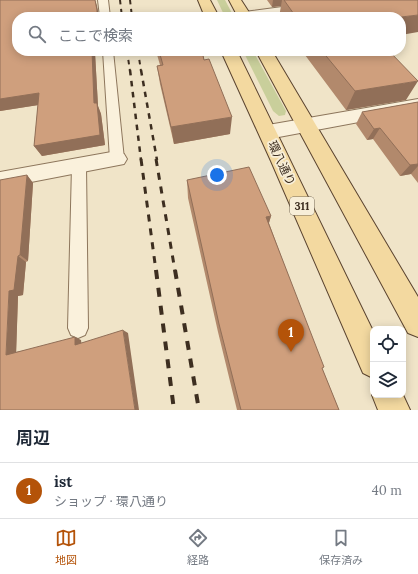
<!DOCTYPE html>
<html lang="ja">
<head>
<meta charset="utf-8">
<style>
  body { margin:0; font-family:Lora,"Noto Sans JP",serif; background:#f2f2f3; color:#1f2937 }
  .controls { position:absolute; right:12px; bottom:12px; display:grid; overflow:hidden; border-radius:8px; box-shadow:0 2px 10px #0003 }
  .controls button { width:36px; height:36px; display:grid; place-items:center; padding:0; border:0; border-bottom:1px solid #e0e1e3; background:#fff; color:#1f2937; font:20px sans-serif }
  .you { position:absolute; left:217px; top:175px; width:14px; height:14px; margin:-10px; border:3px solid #fff; border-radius:50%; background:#1a73e8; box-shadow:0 0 0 6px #1a73e833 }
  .badge { display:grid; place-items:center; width:26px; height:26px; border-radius:50%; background:#b45309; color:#fff; font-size:13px; font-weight:700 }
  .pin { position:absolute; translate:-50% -33px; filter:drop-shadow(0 1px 2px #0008) }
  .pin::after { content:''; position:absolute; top:21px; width:14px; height:12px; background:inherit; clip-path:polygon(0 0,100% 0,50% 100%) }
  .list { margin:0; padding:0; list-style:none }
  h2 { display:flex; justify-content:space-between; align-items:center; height:52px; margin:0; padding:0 16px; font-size:17px }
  h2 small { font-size:13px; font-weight:400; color:#747a83 }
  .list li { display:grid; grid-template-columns:26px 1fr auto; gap:12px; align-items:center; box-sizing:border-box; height:56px; padding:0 16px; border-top:1px solid #e0e1e3 }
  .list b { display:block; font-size:15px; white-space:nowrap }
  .list p { margin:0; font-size:13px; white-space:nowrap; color:#747a83 }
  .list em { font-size:13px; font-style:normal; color:#747a83 }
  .icon { flex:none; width:22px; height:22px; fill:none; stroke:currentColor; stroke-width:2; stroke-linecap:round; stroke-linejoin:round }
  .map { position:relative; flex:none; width:418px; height:410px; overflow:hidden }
  .search { position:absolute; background:#fff; box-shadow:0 2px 10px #0003; left:12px; right:12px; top:12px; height:44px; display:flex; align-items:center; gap:10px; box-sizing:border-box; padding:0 14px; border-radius:16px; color:#747a83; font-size:15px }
  .sheet { height:108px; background:#fff }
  nav { display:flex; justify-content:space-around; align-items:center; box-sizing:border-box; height:56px; border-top:1px solid #e0e1e3; background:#fff; font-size:11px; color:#747a83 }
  nav a { display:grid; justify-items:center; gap:2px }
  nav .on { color:#b45309 }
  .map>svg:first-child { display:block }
</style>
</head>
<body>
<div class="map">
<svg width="418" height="410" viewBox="0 0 418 410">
  <rect width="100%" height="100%" fill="#f0e4c8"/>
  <path fill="#c9cf9b" d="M217 0H225L234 17H225Z
    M243 51H253L286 111 285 115 279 116 273 111Z"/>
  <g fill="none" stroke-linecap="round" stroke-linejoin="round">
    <g stroke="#8d765c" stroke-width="2">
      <path id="service" d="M98 0H108L110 17H100Z
        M103 51H113L124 159 122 163 117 165 112 163 110 159Z
        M79 160 84 162 86 166 88 328 85 335 78 338 71 335 68 328 72 166 74 162Z"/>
    </g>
    <g stroke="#8d765c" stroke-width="2">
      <path id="minor" d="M335 0H370L369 3 364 4 267 17 237 16 239 13 244 12Z
        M418 99V111L268 139 261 137 259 132 261 127 268 125Z
        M117 151 124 154 127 159 124 164 0 188V172Z"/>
    </g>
    <g stroke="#5b4430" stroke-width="2">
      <path id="primary" d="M198 0H210L219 17H205Z
        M229 0H241L252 17H238Z
        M221 51H237L373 331V378L363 373 271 161Z
        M256 51H272L418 297V337L408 333Z
        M373 392V395H403L410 410H378L372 395Z"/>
    </g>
    <use href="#service" fill="#faf1dc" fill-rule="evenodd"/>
    <use href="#minor" fill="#faf1dc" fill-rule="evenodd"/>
    <use href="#primary" fill="#f3d9a0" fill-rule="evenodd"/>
    <path stroke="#3d2e20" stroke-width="2" stroke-dasharray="4.5 4.5" stroke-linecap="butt" d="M120 0 122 17
      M130 0 132 17
      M127 51 130 71
      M138 51 141 71"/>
    <path stroke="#3d2e20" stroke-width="2.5" stroke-dasharray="5.5 5.5" stroke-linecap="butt" d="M130 70 141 160
      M141 70 157 160"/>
    <path stroke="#3d2e20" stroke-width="3" stroke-dasharray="7 7" stroke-linecap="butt" d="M141 159 156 271
      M156 159 175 271"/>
    <path stroke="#3d2e20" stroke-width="4" stroke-dasharray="9 9" stroke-linecap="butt" d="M156 270 174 410
      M175 270 199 410"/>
  </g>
  <path fill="#b2896c" d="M0 0H95L99 17H17V51H100V53H95L98 106 101 114 105 145 42 156 34 146 38 105 0 111Z
    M267 0H418L401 17H279L281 6 272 7Z
    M156 51H202L204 60 230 134 174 144 160 84 157 66 160 65Z
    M302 51H389L406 100 346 110Z
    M418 102V183L411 174 400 176 373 139 367 140 356 124 362 112Z
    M27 175 33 183 28 261 26 262 23 295 18 296 16 352 81 340V343L128 333 0 410Z
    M187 180 271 216 269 223 322 368 339 410H237L218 332 188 198Z"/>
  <path fill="#916f58" d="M95 0 97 6 99 17H97Z
    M273 0H282L281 6 272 7Z
    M418 15V32L401 35V17Z
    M92 51H95V53L98 106 101 114 105 145 42 156 34 146Z
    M418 81 406 100 346 110 355 91Z
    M39 93 45 104 0 111V99Z
    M232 117 230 134 174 144 171 127Z
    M380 128 373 139 367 140 374 129Z
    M418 164V166L411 174 400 176 410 165Z
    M27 175 33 183 28 261 20 255Z
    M271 216 266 232V217Z
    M18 256 26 262 23 295 18 296 16 357 6 355 9 291Z
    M123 330 128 333 139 410H135Z
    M75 337 81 340 82 348 75 345Z"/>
  <path fill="#cf9f7d" stroke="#916f58" d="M0 0H95L97 10V17H17V51H92L94 103H97L100 135 34 146 39 93 0 99Z
    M284 0H418V15L401 17H296Z
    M159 51H202L204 60 209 59 232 117 171 127 157 66 163 65Z
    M322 51H389L418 81 355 91Z
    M418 102V164L410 165 380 128 374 129 362 112Z
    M249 167 271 216 266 217 324 367 322 368 339 410H241L219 324 187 180Z
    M27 175 20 255 18 256 14 290 9 291 6 355 75 337V345L123 330 135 410H0V180Z"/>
  <g text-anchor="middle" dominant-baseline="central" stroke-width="3.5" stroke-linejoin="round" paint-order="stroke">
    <rect fill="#f7eed8" stroke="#756857" stroke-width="1" x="290" y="197" width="24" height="18" rx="3"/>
    <g font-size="11" font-weight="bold" fill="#3d2e20">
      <text x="302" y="206">311</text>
    </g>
    <g font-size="12" fill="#3d2e20" stroke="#f7eed8">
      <text transform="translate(282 163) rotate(65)">環八通り</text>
    </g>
  </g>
</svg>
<div class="controls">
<button><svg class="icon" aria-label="locate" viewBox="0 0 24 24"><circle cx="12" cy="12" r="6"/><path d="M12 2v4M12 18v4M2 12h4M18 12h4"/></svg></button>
<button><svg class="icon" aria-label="layers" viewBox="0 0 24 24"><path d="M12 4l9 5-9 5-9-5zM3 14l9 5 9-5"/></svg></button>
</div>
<div class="you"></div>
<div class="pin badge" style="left:291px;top:352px">1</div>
<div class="search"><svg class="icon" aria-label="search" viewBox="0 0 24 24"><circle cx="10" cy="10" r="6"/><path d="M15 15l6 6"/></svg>ここで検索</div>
</div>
<section class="sheet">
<h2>周辺<small></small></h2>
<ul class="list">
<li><span class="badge">1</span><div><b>ist</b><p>ショップ · 環八通り</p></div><em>40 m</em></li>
</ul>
</section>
<nav>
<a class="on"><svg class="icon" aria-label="map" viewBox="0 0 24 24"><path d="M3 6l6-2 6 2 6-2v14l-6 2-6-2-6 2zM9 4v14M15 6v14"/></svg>地図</a>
<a><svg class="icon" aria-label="directions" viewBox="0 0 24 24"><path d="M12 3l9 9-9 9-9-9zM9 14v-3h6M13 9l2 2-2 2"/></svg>経路</a>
<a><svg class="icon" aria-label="saved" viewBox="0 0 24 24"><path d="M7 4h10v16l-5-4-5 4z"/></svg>保存済み</a>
</nav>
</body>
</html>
